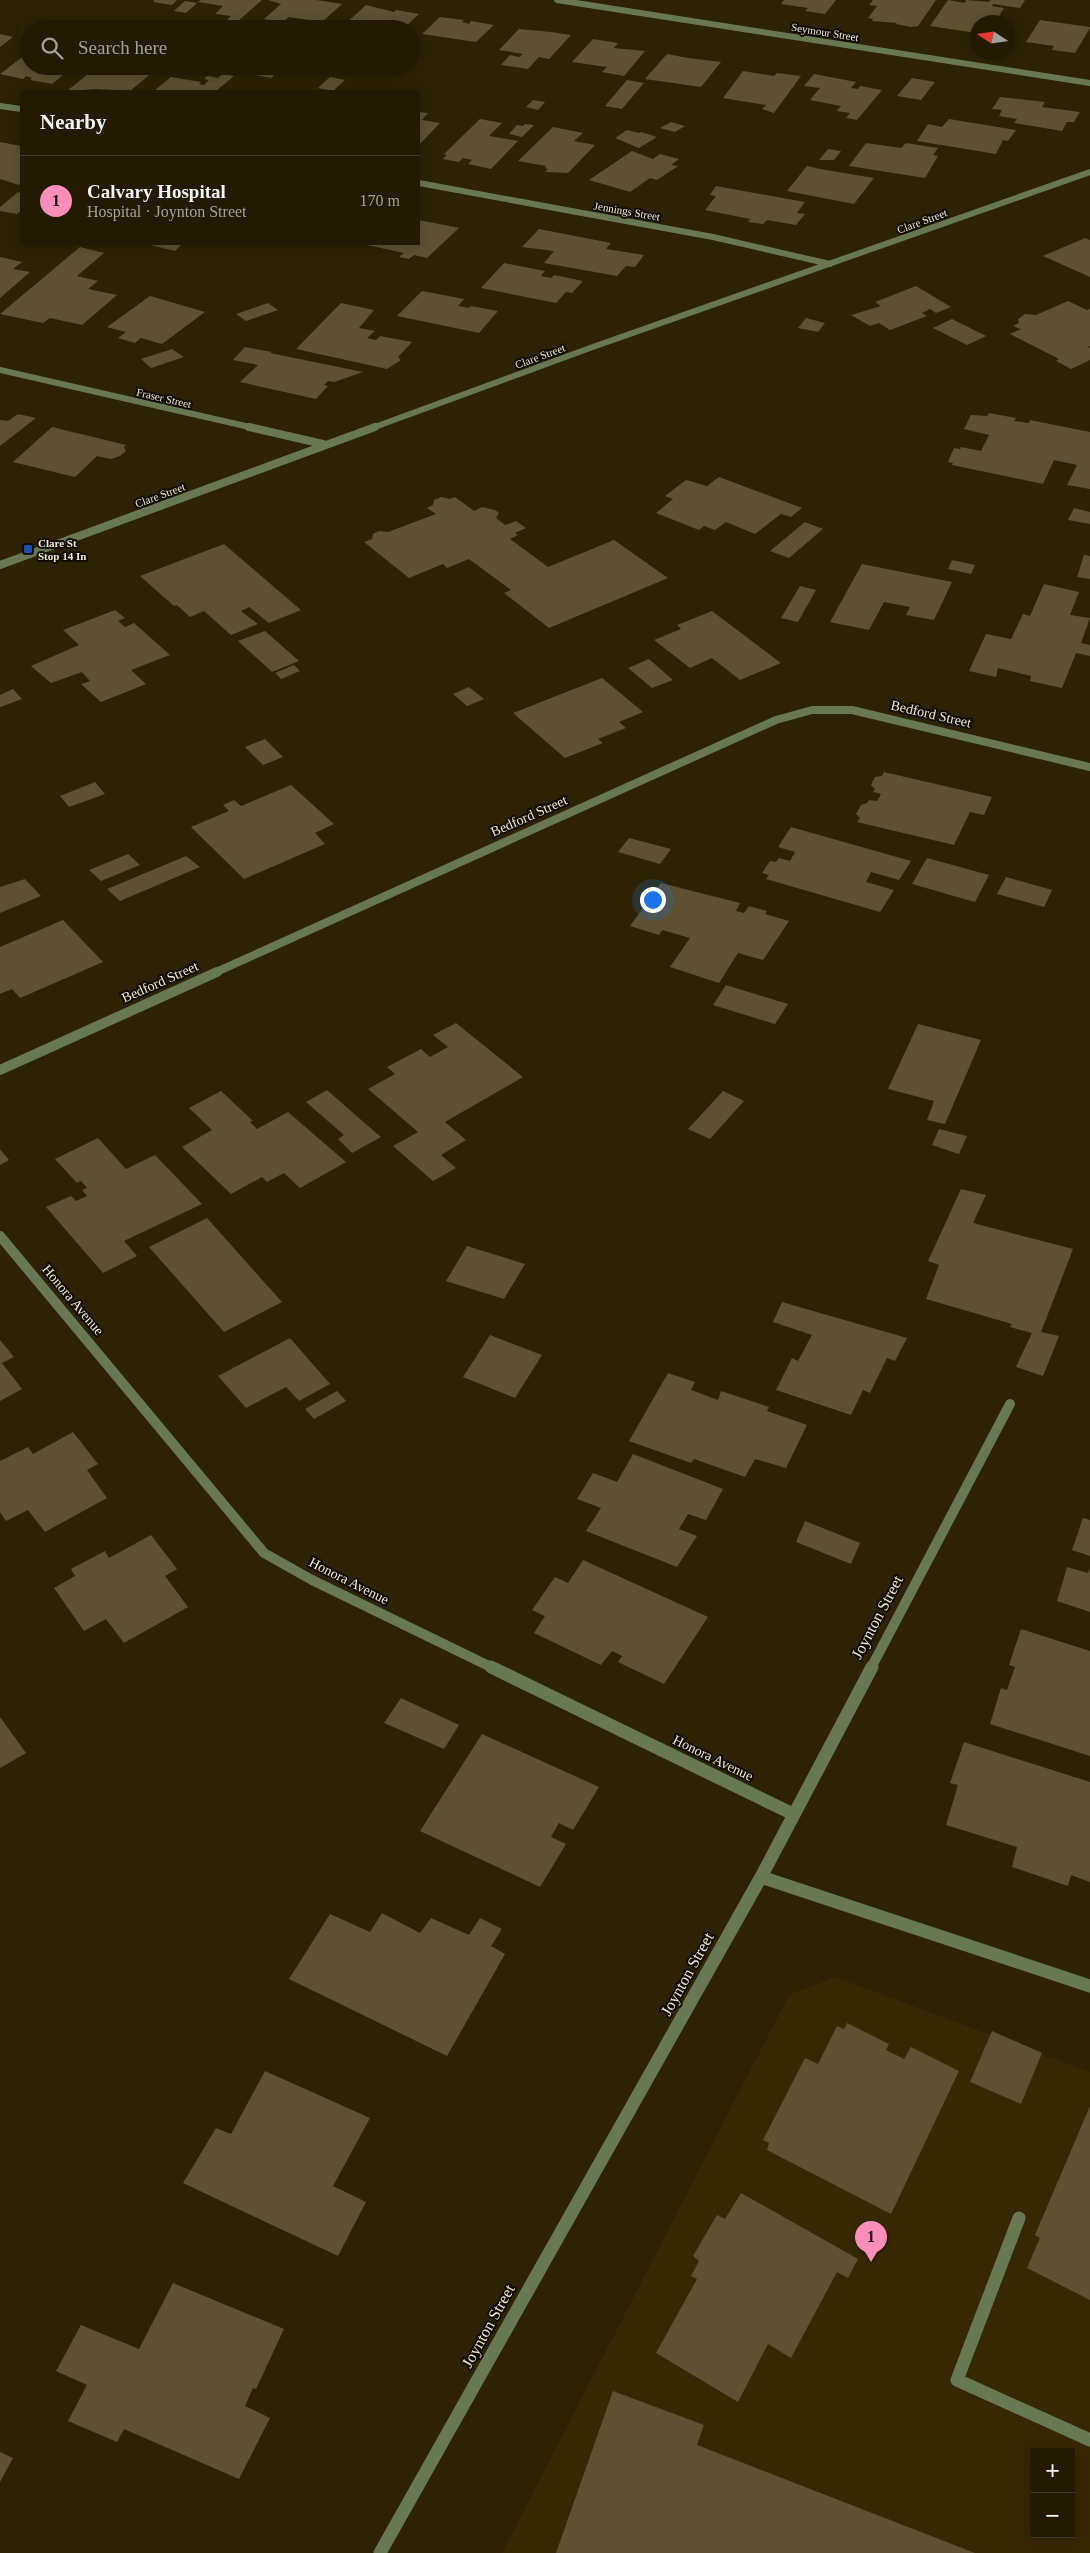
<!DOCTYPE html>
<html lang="en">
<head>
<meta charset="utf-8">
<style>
  body { margin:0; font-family:Georgia,serif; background:#2a230c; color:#f1f3f6 }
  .controls { position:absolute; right:15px; bottom:15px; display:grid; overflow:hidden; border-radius:0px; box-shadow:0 2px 12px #0003 }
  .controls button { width:45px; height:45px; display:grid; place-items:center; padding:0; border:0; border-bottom:1px solid #3f3824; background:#221a02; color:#f1f3f6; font:25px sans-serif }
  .compass { position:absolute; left:970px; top:15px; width:45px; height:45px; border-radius:50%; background:#221a02; box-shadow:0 2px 12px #0003; rotate:282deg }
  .you { position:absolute; left:652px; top:899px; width:18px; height:18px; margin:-12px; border:4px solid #fff; border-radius:50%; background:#1a73e8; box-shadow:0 0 0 8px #1a73e833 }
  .badge { display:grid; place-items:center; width:32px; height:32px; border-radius:50%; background:#ff8eba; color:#111; font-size:16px; font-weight:700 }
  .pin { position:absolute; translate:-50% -41px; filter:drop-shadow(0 1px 2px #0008) }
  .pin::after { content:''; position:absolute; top:26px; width:18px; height:15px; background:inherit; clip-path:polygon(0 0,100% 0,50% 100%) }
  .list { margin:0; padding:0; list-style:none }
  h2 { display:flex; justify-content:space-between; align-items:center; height:65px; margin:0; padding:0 20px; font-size:21px }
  h2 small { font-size:16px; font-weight:400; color:#a2a199 }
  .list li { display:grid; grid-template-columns:32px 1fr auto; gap:15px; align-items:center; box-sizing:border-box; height:90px; padding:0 20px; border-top:1px solid #3f3824 }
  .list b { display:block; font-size:19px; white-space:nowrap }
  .list p { margin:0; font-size:16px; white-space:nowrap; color:#a2a199 }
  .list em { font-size:16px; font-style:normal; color:#a2a199 }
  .icon { flex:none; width:28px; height:28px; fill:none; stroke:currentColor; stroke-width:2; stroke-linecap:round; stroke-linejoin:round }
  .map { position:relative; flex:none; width:1090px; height:2553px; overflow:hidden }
  .search { position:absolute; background:#221a02; box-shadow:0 2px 12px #0003; left:20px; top:20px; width:400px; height:55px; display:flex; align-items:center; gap:12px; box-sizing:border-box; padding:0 18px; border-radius:28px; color:#a2a199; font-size:19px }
  .panel { position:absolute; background:#221a02; box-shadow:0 2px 12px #0003; left:20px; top:90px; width:400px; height:155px; border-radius:0px }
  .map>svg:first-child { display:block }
</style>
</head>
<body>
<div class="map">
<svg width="1090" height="2553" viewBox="0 0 1090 2553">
  <rect width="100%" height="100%" fill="#2d2303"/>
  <path fill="#362900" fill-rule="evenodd" d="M835 1977 1090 2072V2553H502L789 1995ZM1034 2452H1071V2534H1034Z"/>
  <path fill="#5d5132" d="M154 0H177L172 5 153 2Z
    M201 0H262L237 22 227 20 231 16 215 14 223 6 198 2Z
    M268 0H316L342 4 322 22 289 17 283 22 264 19 281 4Z
    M784 0H836L825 14 805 11 808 8 781 4Z
    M873 0H936L918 26 911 27 896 24 897 23 872 21 873 19 868 18 877 6 869 5Z
    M948 0 965 3 966 0 989 2 990 0H1025L1020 8 993 4 992 6 1004 8 995 22H978L976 33 930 26Z
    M185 1 197 3 186 13 174 11Z
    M366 5 394 12 396 10 419 14 403 29H357L343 26Z
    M440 17 464 20 462 22 469 24 471 21 494 25 476 42 422 34Z
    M1040 20 1090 27V28L1075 53 1052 50 1054 46 1026 42Z
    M519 29 551 32 571 35 549 59 539 57 528 69 501 65 510 55 519 57 523 54 499 50Z
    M0 34 9 36 13 37 0 47Z
    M593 39 618 43 614 48 645 51 624 76 602 72 607 67 572 62Z
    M29 52V66H74L52 84 30 80 32 78 26 76 23 79 0 74Z
    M667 54 688 58 721 62 701 87 645 79Z
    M98 66 143 69 147 66H160L130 91 97 89 67 91Z
    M253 66H284L271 78 245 73Z
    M743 71 774 76 777 73 801 76 774 113 762 109 766 105 723 98Z
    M223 74 234 76 216 91H154L171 77 201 82 199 84 204 85 209 80 204 79 207 76 218 78Z
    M814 74 856 82 851 88 858 89 860 86 882 90 857 120 846 118 850 113 837 111 841 106 810 100 820 88 804 86Z
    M330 77 345 80 333 91 318 88Z
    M912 78 935 82 921 100 897 96Z
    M627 80 644 83 622 109 605 106Z
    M1000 97 1045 102 1042 107 1080 112 1074 122H1067L1062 131 1014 123 1017 119 999 116 1002 110 992 109Z
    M533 100 545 102 538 110 526 107Z
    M419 112 428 113 422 120 440 123 419 145Z
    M480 119 502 123 489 136 518 141 491 169 468 164 472 160 463 158 459 162 443 159 447 155 444 154Z
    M949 119 1016 130 1008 141 1003 140 996 154 917 141 928 124 942 127Z
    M671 122 685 126 675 132 660 128Z
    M525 124 534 125 522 137 509 134 517 125 523 126Z
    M553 127 583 133 574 141 595 145 568 173 545 172 548 169 545 168 546 166 518 161Z
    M627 130 639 133 641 132 657 137 639 148 615 138Z
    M0 142 21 146 19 147 21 148V183L19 185 0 179Z
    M866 143 901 148 906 143 938 148 933 155 938 156 925 178 849 166Z
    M828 149 841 151 834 160H819Z
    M632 151 653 159 660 154 679 159 671 165 678 166 657 180 650 178 630 192 589 180Z
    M807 166 820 169 874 178 854 204 787 191Z
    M716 186 805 202 797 213 805 214 796 225 767 220 763 224 748 222 750 219 705 210 716 196 710 195Z
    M18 192 21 193V211L17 214 0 211V207Z
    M419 220 459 228 427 258 414 255 409 259 399 257 404 253 367 245 419 244Z
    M539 229 611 243 606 249 644 255 635 267 626 266 617 276 544 263 554 251 522 247Z
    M1085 238 1090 240V277L1043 256Z
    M146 244H182L175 251Z
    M80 247 104 253 77 276 98 281 88 289 117 295 82 325 50 318 43 323 0 314Z
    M0 257 22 262 13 269 30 272 0 298Z
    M504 263 545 271 541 276 551 278 554 275 583 281 572 293 566 292 556 303 481 288Z
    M916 286 951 307 936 313 930 309 922 313 927 316 890 330 879 323 870 326 851 315 881 306 875 302Z
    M422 291 464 299 458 306 469 308 471 306 498 311 479 333 397 316Z
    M150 296 205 312 162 344 141 338 135 343 118 338 126 332 107 327Z
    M1068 301 1087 310 1090 309V346L1088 347 1090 348V360L1071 369 1056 361 1059 359 1010 334 1021 329 1013 326 1019 323 1018 319 1025 314 1036 315Z
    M268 303 278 310 246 321 236 314Z
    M341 303 374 310 359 328 375 331 367 338 376 340 380 336 412 342 398 357 401 360 387 369 296 349Z
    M806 318 825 323 818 332 798 328Z
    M952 319 986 336 967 345 933 328Z
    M245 347 272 352 270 353 363 372 334 382 328 381 324 385 328 386 316 399 240 382 258 365 233 360Z
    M172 349 184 357 151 368 141 359Z
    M989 413 1016 418 1014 421 1029 423 1030 420 1090 432V489L1067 485 1077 465 1054 460 1043 484 952 465 953 463 948 462 954 448 960 449 961 447 981 451 989 435 964 429 971 415 987 416Z
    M18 414 36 418 0 446V420L8 421Z
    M52 427 126 445 124 447 126 451 120 456 111 459 97 456 75 477 13 462Z
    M719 477 802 508 791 517 781 514 755 534 726 522 715 530 704 526 699 530 656 513 673 499 665 496 686 480 707 486Z
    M441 497 450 499 455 497 474 511 482 507 495 510 499 513 496 518 505 525 516 521 526 528 515 533 518 535 510 539 548 567 614 540 668 578 549 628 504 593 511 590 469 559 447 568 443 564 409 578 364 542 372 539 373 534 379 531 388 532 436 514 427 508 433 505 434 500Z
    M1074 508 1090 512V524L1068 520Z
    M805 522 823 529 789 558 770 551Z
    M224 544 301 610 269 623 249 607 241 611 258 624 231 635 204 611 190 617 177 605 174 606 140 576Z
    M1084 555 1090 556V579L1077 577Z
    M952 560 975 565 971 574 948 569Z
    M862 564 952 582 934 620 906 615 910 607 884 602 869 630 830 622Z
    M1044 584 1079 592 1070 615 1090 618 1081 643 1090 645V656L1076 653 1062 688 1030 681 1031 676 998 668 996 677 969 671 986 634 1011 639 1023 614 1030 616Z
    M800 586 816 590 798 622 781 618Z
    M115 610 125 618 118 621 125 627 134 623 170 655 131 670 146 684 101 702 81 684 90 681 82 672 51 683 31 666 79 645 63 630Z
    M712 611 781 663 740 680 712 658 690 668 654 640 681 629 677 625Z
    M265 631 299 661 272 672 238 641Z
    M649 659 673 680 652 688 628 668Z
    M294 665 300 671 281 679 275 673Z
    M602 678 643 712 619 722 626 728 598 739 603 743 565 758 513 713Z
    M469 687 484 699 467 706 453 694Z
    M13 689 22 699 0 707V695Z
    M265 739 283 757 263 765 245 747Z
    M884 772 992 797 984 815 970 812 954 845 857 822 860 818 856 814 861 805 867 803 869 800 877 801 881 794 873 792 875 789 871 785 875 777 882 776Z
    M95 782 105 794 69 807 60 796Z
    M291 785 334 824 315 833 325 844 244 879 191 827 229 811 223 805 234 800 241 806Z
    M791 827 911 861 899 880 871 872 866 882 894 890 880 912 766 879 769 875 762 873 770 861 776 862 779 858 790 861 795 852 778 847Z
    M629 838 671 849 660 864 618 852Z
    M128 854 140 865 101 881 89 870Z
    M186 856 200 867 120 901 107 889Z
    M927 858 989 875 975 902 912 884Z
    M1006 877 1052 890 1044 907 997 894Z
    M25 879 41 896 0 913V887Z
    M661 883 740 903 736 911 744 913 749 906 767 911 765 914 789 921 763 960 738 953 719 983 670 967 690 938 662 930 659 935 630 926Z
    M63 920 103 962 20 998 12 989 0 994V947Z
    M726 985 788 1004 775 1024 713 1005Z
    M456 1023 523 1077 445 1122 466 1140 441 1155 456 1168 433 1181 393 1146 418 1132 368 1089 395 1074 387 1067 421 1049 430 1057 448 1047 433 1035Z
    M918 1024 981 1040 945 1124 927 1120 934 1101 888 1089Z
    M327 1090 368 1126 381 1137 352 1153 338 1139 344 1135 306 1102Z
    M221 1091 253 1121 250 1122 257 1129 288 1112 346 1162 300 1188 284 1173 267 1182 262 1177 231 1194 182 1147 212 1130 189 1108Z
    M723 1091 744 1101 710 1139 688 1129Z
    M939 1129 967 1136 959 1154 932 1145Z
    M98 1138 126 1169 155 1155 202 1204 124 1241 137 1256 103 1273 46 1207 71 1196 76 1201 87 1196 82 1190 87 1188 81 1181 77 1183 55 1159Z
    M0 1149 9 1160 0 1165Z
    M961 1189 986 1195 973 1223 1073 1249 1041 1332 1059 1336 1043 1376 1016 1367 1032 1333 1010 1327 1012 1324 926 1299 939 1265 928 1261Z
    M207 1218 282 1302 224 1332 149 1247Z
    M467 1246 525 1264 504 1299 446 1281Z
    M782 1302 907 1338 895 1361 887 1358 870 1393 863 1390 851 1415 776 1390 792 1358 798 1361 812 1335 773 1322Z
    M490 1335 542 1355 515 1398 463 1377Z
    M290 1338 330 1384 299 1401 286 1387 246 1408 218 1376Z
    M0 1340 14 1357 2 1363 22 1389 0 1401Z
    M668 1373 695 1382 691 1390 718 1400 721 1391 769 1407 767 1411 807 1425 786 1468 755 1459 745 1477 694 1459 691 1463 629 1441Z
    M337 1391 346 1401 314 1419 305 1409Z
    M73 1432 98 1464 87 1470 107 1498 45 1532 28 1510 6 1521 0 1512V1461L28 1447 33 1454Z
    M633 1454 723 1489 706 1520 688 1514 679 1529 697 1536 677 1567 586 1531 601 1508 577 1499 593 1473 617 1482Z
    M1083 1518 1090 1520V1556L1072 1550Z
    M805 1521 860 1543 851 1564 796 1542Z
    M151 1535 177 1569 165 1576 188 1607 124 1643 106 1619 84 1631 54 1588 75 1576 71 1569 105 1551 109 1558Z
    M583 1560 708 1617 664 1684 618 1662 622 1656 612 1651 601 1665 534 1633 545 1616 532 1610 555 1577 568 1583Z
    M1067 1567 1088 1573 1090 1568V1612L1057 1601Z
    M1021 1629 1090 1651V1756L990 1724 1001 1688 1007 1690 1015 1667 1009 1665Z
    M401 1698 459 1725 444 1749 384 1723Z
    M0 1717 26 1753 0 1768Z
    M482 1734 599 1787 573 1830 559 1823 551 1837 566 1844 540 1887 420 1831Z
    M964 1742 1090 1782V1882L1071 1875 1068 1886 1012 1867 1017 1847 946 1825 958 1785 950 1783Z
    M382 1913 420 1933 431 1918 469 1935 480 1918 502 1929 491 1946 505 1954 447 2056 289 1979 330 1914 370 1932Z
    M847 2023 889 2044 886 2050 904 2059 911 2047 959 2071 891 2214 767 2150 769 2143 763 2140 805 2058 818 2064 837 2026 844 2029Z
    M992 2031 1042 2053 1021 2104 970 2082Z
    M265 2071 370 2118 333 2186 366 2202 338 2256 183 2183 216 2128 231 2134Z
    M1090 2106V2300L1027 2268 1040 2238 1035 2235Z
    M741 2193 858 2259 848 2278 837 2272 791 2358 768 2344 738 2402 656 2353 697 2279 691 2276 699 2261 693 2256 717 2215 725 2219Z
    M173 2283 284 2329 256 2389 253 2388 245 2406 270 2418 239 2479 124 2429 117 2442 68 2421 87 2385 56 2371 81 2325 139 2349Z
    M613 2391 704 2425 697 2445 975 2553H556Z
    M0 2452 13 2458 0 2482Z"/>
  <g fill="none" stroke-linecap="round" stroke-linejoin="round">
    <path stroke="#677853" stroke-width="13" d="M1019 2218 957 2380 1090 2440"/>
    <path stroke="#677853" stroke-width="6" d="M557 0 1090 83
      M0 106 21 109
      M419 183 713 237 830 264
      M0 370 254 428
      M372 428 590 348 1090 172"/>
    <path stroke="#677853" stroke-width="8" d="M249 427 323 444
      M0 565 375 427
      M214 973 776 720 812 710H852L1090 767"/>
    <path stroke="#677853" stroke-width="10" d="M0 1070 217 972
      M0 1236 264 1553 312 1580 493 1668
      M871 1668 1010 1404"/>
    <path stroke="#677853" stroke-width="13" d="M491 1667 793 1814
      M761 1877 1090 1986
      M380 2553 761 1877 872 1667"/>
  </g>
  <rect fill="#1a4fb4" stroke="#110d03" stroke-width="2" x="23" y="544" width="10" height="10" rx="2.5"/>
  <g text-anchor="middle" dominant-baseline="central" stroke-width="4" stroke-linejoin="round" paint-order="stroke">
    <g font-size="11" fill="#eee8d6" stroke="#110d03">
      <text transform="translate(825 32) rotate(9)">Seymour Street</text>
      <text transform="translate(627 211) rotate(10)">Jennings Street</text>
      <text transform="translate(922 221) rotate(-20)">Clare Street</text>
      <text transform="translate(540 356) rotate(-20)">Clare Street</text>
      <text transform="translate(164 398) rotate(13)">Fraser Street</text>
      <text transform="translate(160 495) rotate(-20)">Clare Street</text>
    </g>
    <g font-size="11" font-weight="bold" fill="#eee8d6" stroke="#110d03" text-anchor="start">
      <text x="38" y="543">Clare St<tspan x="38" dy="13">Stop 14 In</tspan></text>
    </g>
    <g font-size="14" fill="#eee8d6" stroke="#110d03">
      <text transform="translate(931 714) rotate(13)">Bedford Street</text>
      <text transform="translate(529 816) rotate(-24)">Bedford Street</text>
      <text transform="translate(160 982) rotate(-24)">Bedford Street</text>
      <text transform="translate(73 1300) rotate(50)">Honora Avenue</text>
      <text transform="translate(349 1581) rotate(27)">Honora Avenue</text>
      <text transform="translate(713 1758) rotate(26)">Honora Avenue</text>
    </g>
    <g font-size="16" fill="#eee8d6" stroke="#110d03">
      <text transform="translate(877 1617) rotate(-62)">Joynton Street</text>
      <text transform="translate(687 1974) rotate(-61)">Joynton Street</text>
      <text transform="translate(488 2326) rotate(-61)">Joynton Street</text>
    </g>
  </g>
</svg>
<div class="controls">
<button>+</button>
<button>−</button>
</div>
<svg class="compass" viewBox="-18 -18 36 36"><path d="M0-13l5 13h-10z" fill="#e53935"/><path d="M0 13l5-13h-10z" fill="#a2a199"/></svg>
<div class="you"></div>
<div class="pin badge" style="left:871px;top:2262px">1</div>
<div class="search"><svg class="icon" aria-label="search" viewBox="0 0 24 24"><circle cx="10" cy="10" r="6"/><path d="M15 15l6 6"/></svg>Search here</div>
<section class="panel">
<h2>Nearby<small></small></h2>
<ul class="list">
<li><span class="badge">1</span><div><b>Calvary Hospital</b><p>Hospital · Joynton Street</p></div><em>170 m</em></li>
</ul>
</section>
</div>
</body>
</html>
